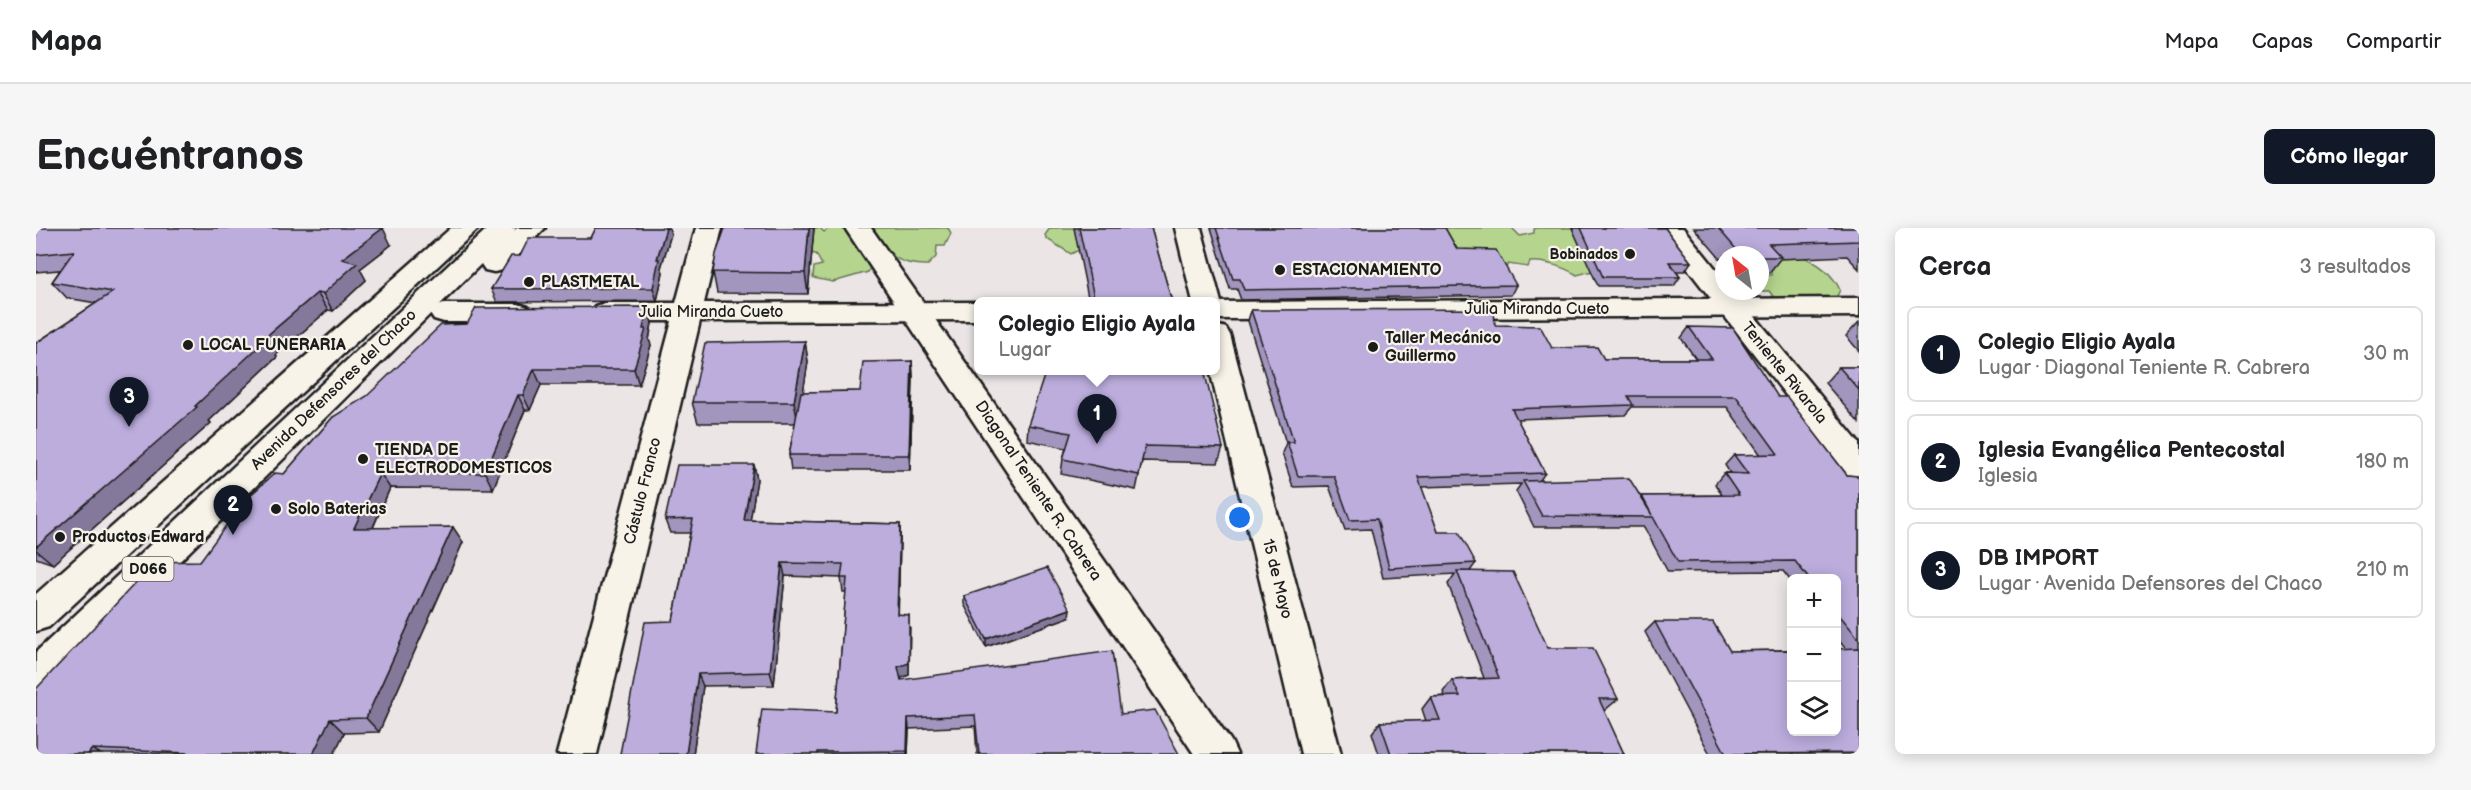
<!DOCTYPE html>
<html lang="es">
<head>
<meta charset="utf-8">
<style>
  body { margin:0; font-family:"Balsamiq Sans",sans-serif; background:#f6f6f6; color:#202124 }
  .controls { position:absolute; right:18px; bottom:18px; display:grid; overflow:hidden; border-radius:9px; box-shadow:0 3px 15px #0003 }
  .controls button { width:54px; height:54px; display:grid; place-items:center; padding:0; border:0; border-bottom:2px solid #e0e0e0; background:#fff; color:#202124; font:30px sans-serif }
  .compass { position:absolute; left:1679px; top:18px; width:54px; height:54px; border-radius:50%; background:#fff; box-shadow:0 3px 15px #0003; rotate:329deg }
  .you { position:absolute; left:1204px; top:290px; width:21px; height:21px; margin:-15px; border:4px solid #fff; border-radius:50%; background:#1a73e8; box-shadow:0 0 0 9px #1a73e833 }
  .badge { display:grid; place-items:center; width:39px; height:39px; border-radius:50%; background:#111827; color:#fff; font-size:20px; font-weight:700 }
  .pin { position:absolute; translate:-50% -50px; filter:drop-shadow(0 2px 3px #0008) }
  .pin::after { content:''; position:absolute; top:32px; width:21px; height:18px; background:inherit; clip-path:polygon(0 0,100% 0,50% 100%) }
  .popup { position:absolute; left:938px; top:69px; width:246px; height:78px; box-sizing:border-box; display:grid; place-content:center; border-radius:9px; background:#fff; filter:drop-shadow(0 2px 4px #0005); font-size:20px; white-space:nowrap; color:#757577 }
  .popup b { font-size:22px; color:#202124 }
  .popup::after { content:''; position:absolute; left:50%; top:100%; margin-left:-12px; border:12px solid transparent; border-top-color:#fff }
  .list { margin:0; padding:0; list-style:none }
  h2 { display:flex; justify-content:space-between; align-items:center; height:78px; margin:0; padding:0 24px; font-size:26px }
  h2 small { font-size:20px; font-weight:400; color:#757577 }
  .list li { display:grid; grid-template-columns:39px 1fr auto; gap:18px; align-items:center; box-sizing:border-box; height:96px; margin:0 12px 12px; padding:0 12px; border:2px solid #e0e0e0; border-radius:9px }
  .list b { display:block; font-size:22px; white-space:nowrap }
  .list p { margin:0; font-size:20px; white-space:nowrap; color:#757577 }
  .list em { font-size:20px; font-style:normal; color:#757577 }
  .icon { flex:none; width:33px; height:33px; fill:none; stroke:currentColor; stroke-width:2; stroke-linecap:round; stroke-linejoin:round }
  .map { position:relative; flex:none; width:1823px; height:526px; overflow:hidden; border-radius:9px }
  header { display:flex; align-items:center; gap:36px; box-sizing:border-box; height:84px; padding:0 30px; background:#fff; border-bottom:2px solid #e0e0e0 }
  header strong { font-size:28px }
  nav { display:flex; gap:33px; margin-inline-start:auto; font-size:21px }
  .intro { display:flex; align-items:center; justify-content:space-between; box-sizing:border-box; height:144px; padding:0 36px }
  h1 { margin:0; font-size:42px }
  .button { padding:15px 27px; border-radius:9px; background:#111827; color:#fff; font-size:21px; font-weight:700 }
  main { display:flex; gap:36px; padding:0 36px }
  aside { flex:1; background:#fff; border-radius:9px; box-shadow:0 3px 15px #0003 }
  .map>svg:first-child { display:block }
</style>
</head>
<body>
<header>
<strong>Mapa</strong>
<nav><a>Mapa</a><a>Capas</a><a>Compartir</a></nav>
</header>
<div class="intro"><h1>Encuéntranos</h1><a class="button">Cómo llegar</a></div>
<main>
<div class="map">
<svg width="1823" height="526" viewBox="0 0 1823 526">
  <rect width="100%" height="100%" fill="#ebe5e6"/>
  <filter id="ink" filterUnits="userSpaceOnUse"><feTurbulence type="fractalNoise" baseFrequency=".0167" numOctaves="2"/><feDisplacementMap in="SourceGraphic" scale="12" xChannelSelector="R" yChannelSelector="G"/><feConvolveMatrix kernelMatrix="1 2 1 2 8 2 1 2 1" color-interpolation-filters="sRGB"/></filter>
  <g filter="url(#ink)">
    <path fill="#b5d58e" stroke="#687855" stroke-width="1.5" d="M766 0H784L788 4 793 0H814L826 25 836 36 832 44 797 54 777 50 778 39 786 37 780 26 772 25Z
      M829 0H912L915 5 909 18H901L900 29 892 37C859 38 849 23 829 0Z
      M1014 0H1053L1043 22 1035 26 1011 11 1009 7Z
      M1379 0H1476L1484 8 1498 5V1L1501 0H1610L1560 42 1541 47C1530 40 1507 32 1494 34L1492 39 1472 36 1469 41 1374 26Z
      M1763 27C1781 34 1796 44 1804 62L1801 68 1805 74H1742L1733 63H1704H1724V48L1735 47V44L1728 33Z"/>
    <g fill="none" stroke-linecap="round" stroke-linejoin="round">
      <g stroke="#1c1c1c" stroke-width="5">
        <path id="street" d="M809 0H835L1195 513 1201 526H1158Z
          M1139 0H1165L1185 74 1181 80 1180 74H1157Z
          M1620 0H1647L1688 51V63H1698L1823 215V250L1812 247Z
          M1180 97 1190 100 1194 107 1305 526H1265L1174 142H1180Z"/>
      </g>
      <g stroke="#1c1c1c" stroke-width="5">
        <path id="secondary" d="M660 0H686L668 75 942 74V92L664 93 561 526H521L636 93H569L559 90 555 84 559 78 569 75H640Z
          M1823 70V88L1180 91 1178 74Z
          M408 76H482L492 79 496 85 492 91 482 94H408L398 91 394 85 398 79Z"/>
      </g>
      <g stroke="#1c1c1c" stroke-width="5">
        <path id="highway" d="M415 0H443L13 399 0 403V366Z
          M452 0H480L478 3 481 0H509L467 42 458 44 449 42 445 36 14 461 0 466V424Z"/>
      </g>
      <use href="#street" fill="#f7f3e8" fill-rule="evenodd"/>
      <use href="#secondary" fill="#f7f3e8" fill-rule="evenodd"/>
      <use href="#highway" fill="#f7f3e8" fill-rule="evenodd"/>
    </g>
    <path fill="#a295be" stroke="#1c1c1c" stroke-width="1.5" fill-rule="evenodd" d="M0 0 355 17 324 41 330 52 297 83 292 82 240 127 241 129 173 193 175 195 17 336 0 330V115L60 75 31 70 16 54 24 42 0 44Z
      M560 0H633L635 6 625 40 627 44 621 73 461 74 455 61 484 28 555 10Z
      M778 0 772 66 681 65 677 44Z
      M1038 0H1115L1136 74H1053Z
      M1175 0H1409L1421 21 1480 57 1475 67 1205 72 1201 61H1194Z
      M1536 0H1629L1655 34 1649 43H1640L1644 49 1638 58H1562Z
      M1658 0H1823V41L1811 28 1744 31 1733 45 1724 44V27H1688V35Z
      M1215 82 1459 97 1516 120 1568 131H1660L1645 110 1653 99 1742 169 1811 247 1823 249V526H1674L1609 404 1619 394 1694 423 1810 421 1800 409V351H1755V353L1747 343 1632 344 1608 299H1498L1480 263 1485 256 1385 259 1402 304 1440 335 1434 343 1512 420 1582 471 1568 483 1588 526H1343L1336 505 1344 494 1390 493 1386 481 1395 469 1409 468 1407 464 1416 452 1448 450 1412 356 1419 346 1347 350 1335 301 1309 302 1293 258 1257 259 1246 225 1250 215 1212 93ZM1596 179H1691L1725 227H1698L1689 237 1694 245H1688L1679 256 1686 267 1606 268 1605 269 1504 252 1509 245 1481 191 1589 187Z
      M1823 94V123L1810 108Z
      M616 95 613 112 615 117 603 157H505L494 182H489L457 261 354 260 337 300 427 314 343 504 308 505 298 526H0L164 333 248 246 297 189Z
      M769 113 772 134 767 164 824 163 876 133 877 149 874 242H755L753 227 759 195H662L656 174Z
      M1803 139H1823V195L1789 155Z
      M992 197 1187 220 1182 235 1106 233 1100 262 1025 246 1027 231 1030 220 991 212Z
      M718 237 721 251 714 292 864 296V310L862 386 874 399 873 447 865 450V452L1085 486 1143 526H941L939 498 873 501 872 526H720L800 484 810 364H807L805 350 749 348 738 457 667 458 657 526H584L637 393 654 305H634L629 292Z
      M928 368 1033 389 950 419 928 376Z"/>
    <path fill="#84799b" stroke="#1c1c1c" stroke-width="1.5" d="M347 0 355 17 324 41 330 52 297 83 287 66 306 31Z
      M630 0H633L635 6 625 40 627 44 621 73 617 60 621 31Z
      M773 0H778L772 66 769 45Z
      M281 65 292 82 240 127 241 129 173 193 175 195 17 336 0 322V319L159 178 227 111Z
      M612 79 616 95 613 112 615 117 603 157 598 141Z
      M769 113 772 134 762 195 758 174Z
      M876 133 877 149 874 242 873 227Z
      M498 141 505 157 494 182 487 167Z
      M482 167 489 182 457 261 449 245Z
      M718 237 721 251 712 306 708 292Z
      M344 245 354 260 330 315 318 300Z
      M864 296V310L862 399 861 386Z
      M417 299 427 314 343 504 330 490Z
      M746 335 749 348 738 457 734 444Z
      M1034 381 1033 389 950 419V411Z
      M873 387V447L863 451 862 439Z
      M662 446 667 458 657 526H650Z
      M872 490 873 501 872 526H871Z
      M294 491 308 505 298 526H277Z
      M56 521 65 526H52Z"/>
    <path fill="#bcaddd" stroke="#1c1c1c" stroke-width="1.5" d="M0 0H347L306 31 321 35 287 66 281 65 227 111 230 112 159 178 161 179 0 319V115L77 64 16 54 38 23 0 27Z
      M560 0H630L621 31H623L617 60 455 61 475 28H484L493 10H555Z
      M689 0H773L769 45 677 44 680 26Z
      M1043 0H1115L1136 74H1059Z
      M1180 0H1409L1421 21 1460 22 1480 57 1208 62 1204 51H1197Z
      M1545 0H1629L1655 34H1633L1644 49H1567Z
      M1682 0H1823V13L1733 16 1745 29H1724V27H1705Z
      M612 79 607 101H610L598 141H498L487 167H482L449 245H344L318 300 417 299 330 490 294 491 277 526H150L151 525 56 521 52 526H0V461L119 334 164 333 208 273 239 245 248 246 297 189 331 168 405 97 431 96 440 80Z
      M1458 81 1459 97 1504 98 1516 120 1561 119 1568 131H1676L1653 99 1697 100 1742 169H1751L1811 247 1822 248 1823 249V411L1800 383V351H1773L1759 333 1642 334 1617 289 1506 288 1487 253 1593 250 1616 287 1606 268 1703 267 1688 245 1712 246 1698 227 1742 226 1700 168H1592L1597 177 1476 181 1509 245 1382 249 1402 304H1423L1440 335 1353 340 1341 291 1314 292 1298 248H1262L1251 214H1258L1215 82Z
      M769 113 758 174H656L669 115Z
      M876 133 873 227H753L765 164 824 163 827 134Z
      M1803 139H1823V162Z
      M1010 142H1168L1187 220 1109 218 1103 247 1027 231 1035 205 992 197Z
      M641 237H718L708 292 864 296 861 386 873 387V435L862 439 865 452 1076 423 1085 486 1119 482 1143 526H943L939 487 872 490 871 523 782 524V526H720L726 481 800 484 811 350H805L807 336 746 335 734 444 662 446 650 526H584L609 394 637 393 657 291 629 292Z
      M1011 340 1034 381 950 411 928 368Z
      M1421 343 1477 344 1512 420H1557L1582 471H1563L1588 526H1355L1344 494 1404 492 1395 469 1424 468 1416 452 1463 450Z
      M1619 394H1677L1694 423 1755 422V504H1800V421L1823 420V525L1690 526Z"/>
  </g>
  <g fill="#1c1c1c" stroke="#f7f3e8" stroke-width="2">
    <circle cx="1594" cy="26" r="6"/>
    <circle cx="1244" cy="42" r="6"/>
    <circle cx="493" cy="54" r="6"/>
    <circle cx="152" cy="117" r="6"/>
    <circle cx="1337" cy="119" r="6"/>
    <circle cx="327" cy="231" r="6"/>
    <circle cx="240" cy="281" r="6"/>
    <circle cx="24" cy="309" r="6"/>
  </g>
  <g text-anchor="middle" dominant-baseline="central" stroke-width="4.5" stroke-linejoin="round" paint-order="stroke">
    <g font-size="14" font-weight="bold" fill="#1c1c1c" stroke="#f7f3e8" text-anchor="end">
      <text x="1582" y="26">Bobinados</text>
    </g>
    <rect fill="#f7f3e8" stroke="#5e5c59" stroke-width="1.5" x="86.5" y="329" width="51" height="24" rx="4.5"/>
    <g font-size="15" font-weight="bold" fill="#1c1c1c">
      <text x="112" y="341">D066</text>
    </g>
    <g font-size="16" font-weight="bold" fill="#1c1c1c" stroke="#f7f3e8" text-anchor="start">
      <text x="1256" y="42">ESTACIONAMIENTO</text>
      <text x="505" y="54">PLASTMETAL</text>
      <text x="1349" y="110">Taller Mecánico<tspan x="1349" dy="18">Guillermo</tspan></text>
      <text x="164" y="117">LOCAL FUNERARIA</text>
      <text x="339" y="222">TIENDA DE<tspan x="339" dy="18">ELECTRODOMESTICOS</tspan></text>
      <text x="252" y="281">Solo Baterias</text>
      <text x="36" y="309">Productos Edward</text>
    </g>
    <g font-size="16" fill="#1c1c1c" stroke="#f7f3e8">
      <text x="1501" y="81">Julia Miranda Cueto</text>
      <text x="675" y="84">Julia Miranda Cueto</text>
      <text transform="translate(1748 145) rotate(51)">Teniente Rivarola</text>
      <text transform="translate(298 162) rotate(-44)">Avenida Defensores del Chaco</text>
      <text transform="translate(607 263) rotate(-76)">Cástulo Franco</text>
      <text transform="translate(1002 263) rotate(56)">Diagonal Teniente R. Cabrera</text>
      <text transform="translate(1241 351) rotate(76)">15 de Mayo</text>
    </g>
  </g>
</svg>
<div class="controls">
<button>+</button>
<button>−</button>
<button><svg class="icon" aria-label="layers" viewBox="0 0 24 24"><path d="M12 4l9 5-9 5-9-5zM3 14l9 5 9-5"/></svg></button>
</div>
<svg class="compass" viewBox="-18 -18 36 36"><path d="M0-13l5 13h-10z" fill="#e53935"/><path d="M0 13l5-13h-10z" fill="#757577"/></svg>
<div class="you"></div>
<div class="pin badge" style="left:1061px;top:216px">1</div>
<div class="popup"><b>Colegio Eligio Ayala</b>Lugar</div>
<div class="pin badge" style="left:197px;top:307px">2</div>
<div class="pin badge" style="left:93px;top:199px">3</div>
</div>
<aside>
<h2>Cerca<small>3 resultados</small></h2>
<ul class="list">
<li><span class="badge">1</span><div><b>Colegio Eligio Ayala</b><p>Lugar · Diagonal Teniente R. Cabrera</p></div><em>30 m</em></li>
<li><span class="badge">2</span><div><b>Iglesia Evangélica Pentecostal</b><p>Iglesia</p></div><em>180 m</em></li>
<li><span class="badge">3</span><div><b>DB IMPORT</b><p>Lugar · Avenida Defensores del Chaco</p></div><em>210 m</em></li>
</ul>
</aside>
</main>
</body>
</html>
